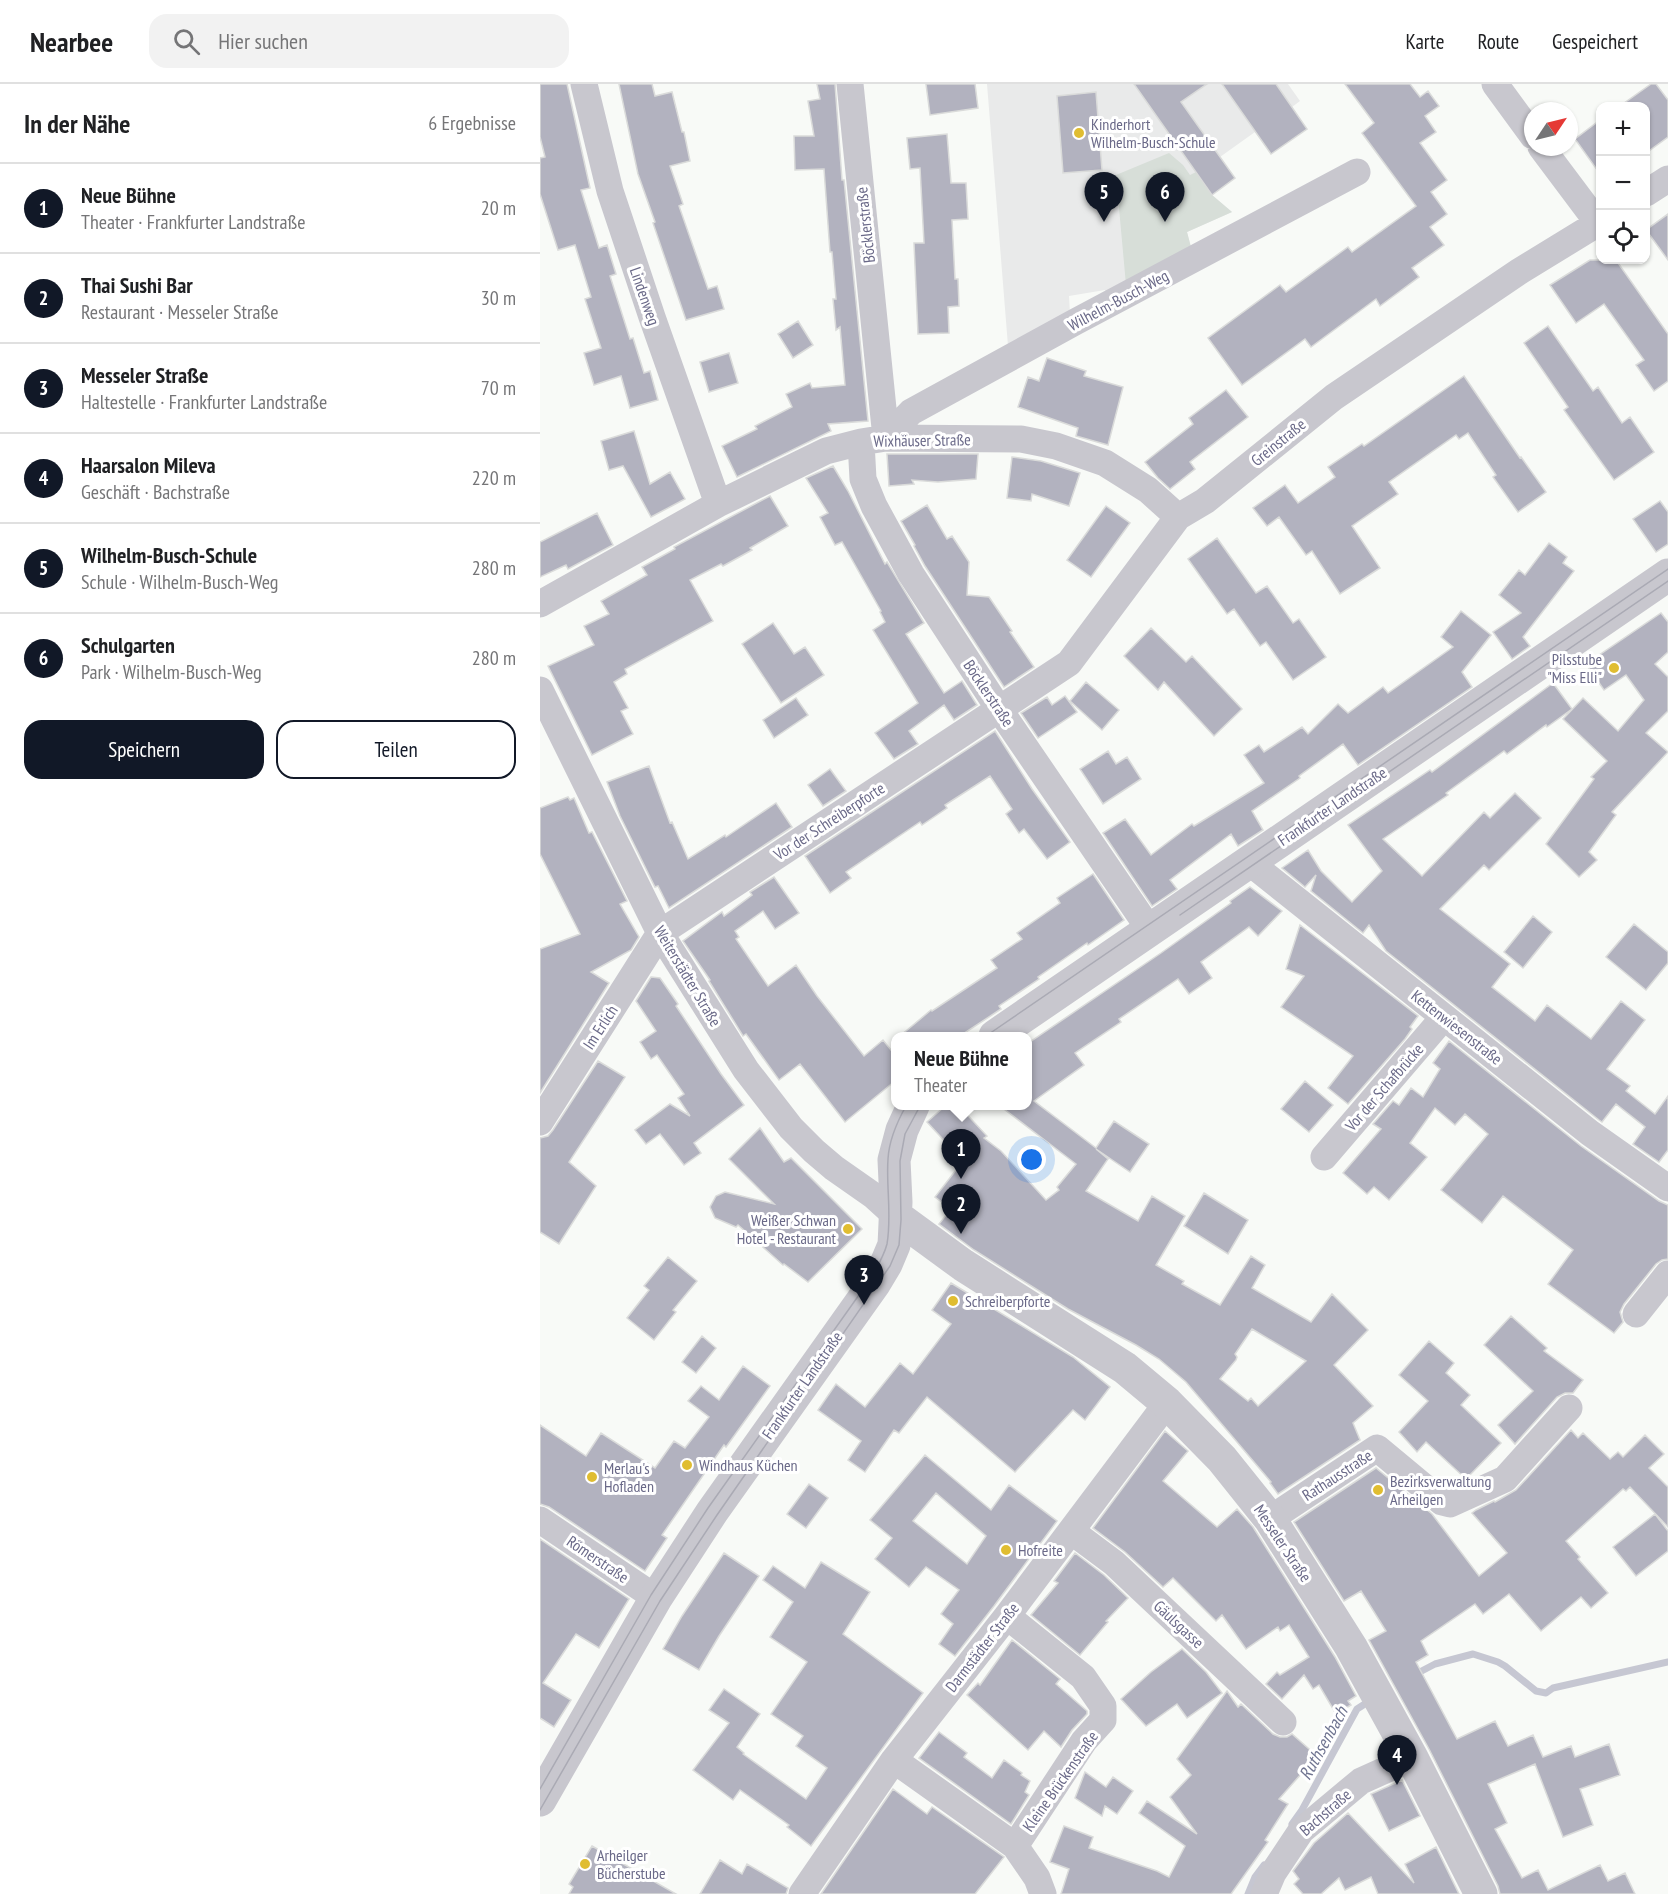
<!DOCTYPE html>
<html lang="de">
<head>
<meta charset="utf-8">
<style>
  body { margin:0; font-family:"PT Sans Narrow",sans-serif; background:#f2f2f2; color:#202124 }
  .controls { position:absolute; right:18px; top:18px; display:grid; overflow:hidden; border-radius:12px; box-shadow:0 2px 4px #0004 }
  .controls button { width:54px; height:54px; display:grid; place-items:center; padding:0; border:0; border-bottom:2px solid #e0e0e0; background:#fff; color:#202124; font:30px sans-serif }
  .compass { position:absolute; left:984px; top:18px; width:54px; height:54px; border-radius:50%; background:#fff; box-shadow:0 2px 4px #0004; rotate:55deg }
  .you { position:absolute; left:492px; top:1076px; width:21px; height:21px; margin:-15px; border:4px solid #fff; border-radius:50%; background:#1a73e8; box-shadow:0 0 0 9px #1a73e833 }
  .badge { display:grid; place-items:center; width:39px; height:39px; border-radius:50%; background:#111827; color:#fff; font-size:20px; font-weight:700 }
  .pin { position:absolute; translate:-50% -50px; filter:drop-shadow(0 2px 3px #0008) }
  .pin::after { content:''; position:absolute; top:32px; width:21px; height:18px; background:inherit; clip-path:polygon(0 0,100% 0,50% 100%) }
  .popup { position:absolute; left:351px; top:948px; width:141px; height:78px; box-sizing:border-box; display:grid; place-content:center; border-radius:12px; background:#fff; filter:drop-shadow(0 2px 4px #0005); font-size:20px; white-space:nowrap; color:#757577 }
  .popup b { font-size:22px; color:#202124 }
  .popup::after { content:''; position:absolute; left:50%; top:100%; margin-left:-12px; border:12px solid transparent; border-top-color:#fff }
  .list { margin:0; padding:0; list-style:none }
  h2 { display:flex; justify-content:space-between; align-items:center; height:78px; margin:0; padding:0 24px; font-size:26px }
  h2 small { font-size:20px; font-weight:400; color:#757577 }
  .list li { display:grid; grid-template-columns:39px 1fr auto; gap:18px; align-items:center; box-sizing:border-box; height:90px; padding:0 24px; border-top:2px solid #e0e0e0 }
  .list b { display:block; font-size:22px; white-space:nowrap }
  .list p { margin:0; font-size:20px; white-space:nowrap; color:#757577 }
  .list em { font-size:20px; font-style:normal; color:#757577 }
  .actions { display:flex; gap:12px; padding:18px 24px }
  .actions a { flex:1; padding:14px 0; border:2px solid #111827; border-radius:18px; text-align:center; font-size:21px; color:#111827 }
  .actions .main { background:#111827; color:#fff }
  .icon { flex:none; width:33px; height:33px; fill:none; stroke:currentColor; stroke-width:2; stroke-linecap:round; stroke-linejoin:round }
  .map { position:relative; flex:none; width:1128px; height:1810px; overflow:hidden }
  header { display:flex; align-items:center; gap:36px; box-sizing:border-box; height:84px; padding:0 30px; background:#fff; border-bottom:2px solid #e0e0e0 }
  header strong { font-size:28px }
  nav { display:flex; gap:33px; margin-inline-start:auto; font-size:21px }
  .search { width:420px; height:54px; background:#f2f2f2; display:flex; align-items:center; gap:15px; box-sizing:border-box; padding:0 21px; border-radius:18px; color:#757577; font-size:22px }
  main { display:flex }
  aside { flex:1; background:#fff }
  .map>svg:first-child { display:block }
</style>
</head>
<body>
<header>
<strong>Nearbee</strong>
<div class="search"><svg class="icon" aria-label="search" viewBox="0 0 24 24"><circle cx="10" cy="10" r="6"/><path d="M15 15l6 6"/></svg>Hier suchen</div>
<nav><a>Karte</a><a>Route</a><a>Gespeichert</a></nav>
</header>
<main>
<aside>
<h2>In der Nähe<small>6 Ergebnisse</small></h2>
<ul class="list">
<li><span class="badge">1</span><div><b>Neue Bühne</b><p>Theater · Frankfurter Landstraße</p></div><em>20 m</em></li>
<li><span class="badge">2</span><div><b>Thai Sushi Bar</b><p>Restaurant · Messeler Straße</p></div><em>30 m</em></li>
<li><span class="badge">3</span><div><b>Messeler Straße</b><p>Haltestelle · Frankfurter Landstraße</p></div><em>70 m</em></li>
<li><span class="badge">4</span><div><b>Haarsalon Mileva</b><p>Geschäft · Bachstraße</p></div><em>220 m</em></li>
<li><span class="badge">5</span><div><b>Wilhelm-Busch-Schule</b><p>Schule · Wilhelm-Busch-Weg</p></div><em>280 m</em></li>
<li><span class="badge">6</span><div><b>Schulgarten</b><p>Park · Wilhelm-Busch-Weg</p></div><em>280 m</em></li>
</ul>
<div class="actions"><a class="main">Speichern</a><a>Teilen</a></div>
</aside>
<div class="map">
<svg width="1128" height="1810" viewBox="0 0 1128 1810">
  <rect width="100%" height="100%" fill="#f8faf7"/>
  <path fill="#e9eaea" d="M447 0H748L760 17 752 23 767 45 731 70 715 48 680 73 695 94 672 111 692 128 647 148 652 167 567 211 565 206 529 212 530 230 468 262Z"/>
  <path fill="#d7ded8" d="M629 69 643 81 650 91 656 88 672 111 692 128 647 148 652 167 586 201 576 91Z"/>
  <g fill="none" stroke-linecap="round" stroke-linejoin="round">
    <path stroke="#c6c7d2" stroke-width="7" d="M874 1591 895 1580 933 1570 958 1578 965 1582 996 1607 1006 1609 1013 1604 1128 1578
      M752 1740 762 1726 817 1625 831 1616
      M708 1810 715 1793 724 1781"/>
  </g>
  <path fill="#b2b2bf" stroke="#dadbda" stroke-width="1.5" fill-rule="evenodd" d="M0 0H27L50 104 41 106 59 164 67 161 76 190 70 192 90 255 93 254 104 289 110 287 118 316 90 324 81 292 54 301 44 269 61 264 45 215 51 213 35 161 18 166 0 110V74L5 73 0 53Z
    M79 0H112L115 12 132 8 142 48H144L150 77 130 82 143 120 139 122 168 205 177 202 184 225 146 236 113 139 115 138 98 90Z
    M277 0H295L302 96H304L328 337 288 340 291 347 197 393 182 362 217 345 215 342 252 323 246 310 270 299 272 304 305 301 300 243 296 246 293 215H296L292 168H290L284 85 255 86 254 52H274L268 17 280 15Z
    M386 0H435L438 24 390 31Z
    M594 0H667L641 18 695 94 672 111Z
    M682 0H736L767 45 731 70Z
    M805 0H870L880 13 888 7 899 22 885 32 896 48 880 59 907 96 891 108 907 130 890 143 904 161 872 184 879 193 840 222 836 215 771 263 765 255 702 301 668 254 740 201 746 208 808 163 812 168 876 122 822 49 834 39Z
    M1111 0H1116L1128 16V53L1106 69V22H1080Z
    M556 8 562 86 523 89 517 12Z
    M1060 36V90L1035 55Z
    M407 50 411 99H426L428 135 412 136 415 195H418L419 222 408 223 409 249 378 250 374 159H384L380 84 370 85 367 54Z
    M1128 130V176L1106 146Z
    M1050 176H1076L1128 250V297L1114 307 1096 281 1104 276 1064 220 1036 239 1010 201Z
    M258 237 273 261 253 274 238 250Z
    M1008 242 1053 307 1058 303 1082 339 1090 333 1114 368 1074 396 1024 326 1028 323 984 259Z
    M189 269 198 299 169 308 160 278Z
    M507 274 546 287 544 292 583 303 568 361 536 352 538 344 478 323 488 293 499 297Z
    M924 292 980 374 981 373 1006 408 978 428 953 393 956 391 928 349 919 355 916 351 849 398 858 410 812 442 840 484 800 510 772 467 766 471 739 433 727 442 713 424 745 401 758 419 795 393 788 383 822 360 824 362Z
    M686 306 708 333 650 378 655 385 630 405 618 394 605 378 653 340 649 334Z
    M94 347 110 400 130 388 145 415 111 433 83 382 69 386 61 357Z
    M347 370H438L436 395 398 398 372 396 374 400 349 402Z
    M472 373 501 377 540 389 529 422 492 410 491 417 467 414Z
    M293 382 308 407 345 480 347 478 384 539 366 550 404 609 422 597 437 621 414 636 404 621 369 647 378 660 354 675 335 649 378 619 333 546 345 538 340 528 341 527 302 458 295 461 280 433 288 429 266 394Z
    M230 412 248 442 210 464 212 466 183 482 181 480 150 496 173 537 85 585 87 590 74 598 88 624 81 627 93 650 52 671 8 582 54 561 44 542 69 530 61 517 107 491 102 483 135 465 134 463Z
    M1120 417 1128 428V460L1116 468 1093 435Z
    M387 421 407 455 412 452 429 478 427 511 449 513 472 547 470 548 494 583 464 603 385 482 374 462 375 461 361 437Z
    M566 422 590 439 551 493 527 476Z
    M57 429 73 461 28 485 26 481 0 493V458Z
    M677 454 716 509 727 502 753 539 759 535 786 573 753 596 726 558 720 562 694 525 687 530 648 475Z
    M1009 459 1027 473 1023 479 1034 487 983 553 990 562 972 575 953 548 981 529 959 511 979 486 985 491Z
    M921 527 951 551 922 588 932 603 818 681 803 660 759 692 760 694 712 727 723 746 698 762 691 750 630 796 637 805 612 822 563 749 585 735 611 771 652 740 654 742 724 699 704 671 719 661 724 668 762 643 768 650 798 620 808 629 843 603 848 609 913 563 901 553Z
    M1121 529 1128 538V568L1115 580 1128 593V627L1106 649 1128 668 1072 728 1076 731 1049 768 1057 776 1039 793 1006 760 1054 695 1051 693 1067 677 1023 635 1043 614 1078 647 1104 616 1086 591 1064 606 1046 580Z
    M233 539 254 570 265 563 284 591 241 619 202 560Z
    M611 544 646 578 652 572 702 625 674 652 624 598 618 606 584 572Z
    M546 598 579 626 562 646 530 617Z
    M1013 599 1032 625 1007 643 1006 641 967 670 964 667 906 709 908 711 843 755 882 792 944 728 950 734 975 709 1001 734 949 786 944 781 900 825 970 880 952 903 995 937 1007 921 1051 955 1081 917 1105 936 1067 985 1090 1002 1086 1007 1115 1030 1128 1012V1066L1119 1078 1093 1060 1105 1043 1076 1020 1062 1038 1059 1036 846 867 829 841 823 849 771 807 776 791 765 803 742 784 768 766 781 787 812 818 842 787 808 741 890 686 892 688Z
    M525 612 537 628 498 654 481 629 507 613 512 621Z
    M256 614 268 631 234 654 223 636Z
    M455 647 492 705 530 758 507 775 484 745 479 749 466 730 472 725 450 692 405 721 407 724 382 741 380 738 306 788 311 794 290 809 265 772Z
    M568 667 576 680 587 673 601 695 563 720 540 685Z
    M109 682 130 739 132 738 148 775 185 751 186 753 236 719 252 743 129 824 118 802 115 803 80 732 67 698Z
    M290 685 306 707 283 722 268 701Z
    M28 713 30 716 34 714 49 749 52 748 87 817 80 820 99 853 91 866 51 888 69 899 0 1009V865L40 850 0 770V724Z
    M553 790 584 836 548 861 547 859 498 893 499 895 459 922 461 925 420 952H360L391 926 392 927 457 884 451 876 482 855 477 849 520 819 517 814Z
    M234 793 259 829 235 845 223 827 195 847 199 853 196 855 228 902 256 881 277 912 324 972 343 956 355 971V997L305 1038 260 980 239 996 206 950 203 952 169 897 170 896 143 857 182 828 184 832 212 811 210 808Z
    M710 803 742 827 718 852 709 843 661 878 672 894 649 910 638 895 579 935 581 938 535 969 544 981 494 1017 556 1064 574 1037 609 1060 590 1088 556 1065 568 1075 546 1107 598 1137 612 1112 645 1132 616 1181 644 1197 642 1200 680 1221 711 1172 725 1181 712 1204 771 1238 792 1210 828 1246 794 1281 833 1322 813 1339 820 1356 738 1410 730 1399 731 1398 646 1298 619 1275 596 1261 528 1225 434 1166 399 1140 411 1125 395 1113 423 1077 387 1038 405 1022H419L447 1052 444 1054 461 1067 506 1116 519 1106 517 1103 536 1080 460 1022H487V960L621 869 691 819 690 817ZM712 1245 766 1277 718 1322 711 1314 708 1317 680 1295 696 1276 697 1273 695 1270Z
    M993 832 1012 848 983 884 964 868Z
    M1094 840 1128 868V879L1106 906 1066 873Z
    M760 841 878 932 870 943 872 945 865 955 808 1020 788 1004 813 972 741 923 764 892 746 885Z
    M111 893 120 894 138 920 136 922 181 990 204 1021 154 1059 161 1069 144 1081 120 1050 106 1060 95 1046 130 1020 150 1032 138 1014 144 1010 117 971 111 975 100 958 116 947 96 917Z
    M909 957 1041 1062 1119 1117 1128 1121V1175L1122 1176 1116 1180 1084 1220 1080 1228 1083 1238 1074 1249 1008 1200 1033 1166 963 1112 942 1139 901 1106 948 1050 925 1030 915 1041 895 1024 870 1059 887 1073 849 1116 834 1103 827 1110 803 1089 841 1045 833 1040 853 1017 859 1021 871 1004 883 1013 900 985 893 979Z
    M58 977 85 993 29 1078 56 1102 19 1160 0 1148V1054L8 1052 13 1046Z
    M765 997 793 1021 769 1048 741 1025Z
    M220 1044 244 1078 251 1074 322 1145 268 1198 244 1180 243 1181 198 1141 196 1143 175 1134 170 1123 176 1112 185 1108 234 1120 189 1075Z
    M664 1109 708 1136 688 1170 644 1142Z
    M128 1173 157 1197 133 1226 136 1228 114 1256 87 1234 109 1206 104 1202Z
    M411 1199 533 1273 570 1303 545 1336 533 1326 475 1388 387 1313 359 1349 354 1346 325 1388 308 1376 321 1357 278 1326 296 1300 325 1323 360 1279 373 1290 411 1240 392 1226Z
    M971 1232 1007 1264 1004 1267 1043 1296 1033 1309H1025L1017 1313 975 1360 958 1341 993 1307 944 1261Z
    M162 1252 176 1264 156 1289 142 1278Z
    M889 1257 914 1279 906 1289 930 1311 921 1321 961 1359 926 1395 886 1358 877 1368 859 1348 888 1317 859 1291Z
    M203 1282 230 1302 186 1363 184 1361 122 1451 127 1454 105 1487 9 1423 0 1420V1341L46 1372 61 1349 115 1384 134 1357 145 1364 169 1333 148 1317 161 1302 179 1316Z
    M1031 1346 1038 1354 1043 1349 1070 1375 1078 1368 1083 1373 1105 1351 1124 1370 1109 1384 1128 1403V1443L1090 1403 1086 1407 1083 1405 1026 1457 1040 1473 1038 1475 1068 1509 1051 1524 1041 1513 1001 1547 969 1510 943 1530 935 1520 881 1557 888 1571 876 1578 917 1655 955 1637 968 1662 993 1651 1003 1673 1031 1662 1035 1673 1069 1660 1080 1691 1040 1705 1053 1741 1023 1753 995 1680 948 1700 967 1739 955 1745 982 1794 998 1786 1008 1806 1060 1781 1068 1797 1085 1789 1095 1810H960L958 1802 889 1665 829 1556 846 1547 821 1507 804 1517 754 1438 836 1384 892 1430 939 1492 967 1469 932 1429 936 1426 954 1417 955 1418 976 1406Z
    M625 1347 648 1367 623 1397 677 1443 697 1425 713 1443 795 1573 816 1612 808 1617 811 1621 796 1630 779 1601 773 1605 764 1591 742 1615 726 1600 737 1588 740 1591 769 1573 749 1541 740 1547 738 1543 706 1565 682 1531 676 1537 633 1494 623 1503 585 1468 553 1444Z
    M385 1371 451 1426 469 1401 517 1437 454 1522 415 1572 399 1560 413 1540 401 1530 419 1506 386 1483 369 1503 335 1475 352 1454 330 1436ZM396 1409 446 1452 427 1480 373 1437Z
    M269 1400 288 1414 266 1444 247 1430Z
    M1115 1430 1128 1447V1467L1096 1492 1073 1463Z
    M0 1455 89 1515 59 1564 36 1550 3 1599 31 1616 14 1643 0 1634Z
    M184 1469 219 1492 179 1552 159 1586 123 1565 142 1532Z
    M535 1469 564 1491 588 1514 566 1537 568 1538 540 1571 491 1531 518 1499 514 1497Z
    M281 1478 330 1508 303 1550 383 1609 271 1762 247 1743 249 1741 200 1706 193 1716 153 1686 189 1639 169 1626 184 1605 220 1630 197 1663 204 1669 203 1670 266 1715 287 1684 256 1662 263 1652 231 1630 267 1578 230 1553 253 1518 223 1496 233 1482 265 1504Z
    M472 1556 520 1595 516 1600 547 1627V1630L532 1646 521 1663 504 1647 488 1666 427 1611 438 1599 440 1601Z
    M642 1565 666 1588 682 1609 647 1634 637 1620 606 1642 581 1615 611 1588Z
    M687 1607 698 1623 701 1620 733 1650 740 1653H747L752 1650 777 1672 739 1715 748 1720 725 1756 728 1758 691 1810H521L529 1785 510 1778 524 1742 553 1753 549 1764 617 1787 629 1793 645 1762 599 1729 607 1717 657 1750 630 1713 651 1691 637 1675Z
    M399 1648 427 1669 424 1673 452 1694 464 1676 482 1689 481 1691 490 1697 485 1708 489 1711 471 1740 379 1674Z
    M545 1688 566 1703 573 1693 593 1707 577 1730 565 1722 562 1732 535 1714Z
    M862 1696 880 1732 849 1747 831 1710Z
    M353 1705 387 1730 392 1723 464 1773 435 1810H281Z
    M808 1729 874 1799 865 1780 896 1763 919 1810H838L831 1793 805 1806 799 1794 781 1810H763L754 1800 759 1795 753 1787 774 1759Z
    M52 1762 136 1810H29L33 1803 29 1800Z
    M180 1776 202 1790 207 1780 248 1804 246 1810H160Z"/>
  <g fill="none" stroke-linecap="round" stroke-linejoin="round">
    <path stroke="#c8c7ce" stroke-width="27" d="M44 0 70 107 112 233 178 420
      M310 0 346 354
      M955 0 993 52
      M1001 63 1058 139
      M1106 109 1128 95
      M346 354 371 328 535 238 817 88
      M321 358 323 395 334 422 371 490 459 625 610 846
      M0 520 178 420 286 367 321 358 346 354 481 355 516 362 565 379 608 406 638 433
      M0 606 120 849 206 986 251 1044 274 1067 294 1084 334 1112 356 1132
      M709 778 1050 1049 1128 1104
      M0 1038 120 849 529 579 638 433 665 417 794 313 980 187 1060 138
      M784 1073 904 933
      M1096 1230 1128 1190
      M730 1435 837 1364 902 1418 910 1420 965 1395 1029 1324
      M0 1436 116 1514
      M531 1447 574 1479 743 1638
      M467 1532 543 1593 563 1622V1636L544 1657 475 1762 497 1794 503 1810
      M354 1676 475 1762
      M262 1810 354 1676 467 1532 627 1319
      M724 1810 733 1789 761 1747 821 1697 872 1674"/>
    <path stroke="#c8c7ce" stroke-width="33" d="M455 952 1128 491
      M356 1132 423 1181 585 1284 627 1319 682 1375 730 1435 811 1563 872 1674 941 1810
      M0 1716 116 1514 172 1428 334 1200 346 1180 354 1161 356 1118 354 1076 362 1046 373 1022"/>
    <path stroke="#aaaab4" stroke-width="1.5" d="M640 831 1128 497
      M446 952 1128 485
      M0 1705 111 1511 168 1424 331 1194C337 1183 344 1172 347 1160 352 1131 346 1103 348 1075 349 1056 357 1038 366 1022
      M0 1726 120 1517 177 1431 350 1182 359 1161 361 1136 360 1077 365 1050 380 1022"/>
  </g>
  <g fill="#e0bd31" stroke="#fff" stroke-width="2">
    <circle cx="539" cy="49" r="6"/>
    <circle cx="1074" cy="584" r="6"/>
    <circle cx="308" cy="1145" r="6"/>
    <circle cx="413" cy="1217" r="6"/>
    <circle cx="147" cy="1381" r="6"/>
    <circle cx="52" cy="1393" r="6"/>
    <circle cx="838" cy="1406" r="6"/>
    <circle cx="466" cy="1466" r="6"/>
    <circle cx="45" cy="1780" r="6"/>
  </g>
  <g text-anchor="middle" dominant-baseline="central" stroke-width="6" stroke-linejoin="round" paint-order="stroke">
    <g font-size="16" fill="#6a6988" stroke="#fff" text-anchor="start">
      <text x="551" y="40">Kinderhort<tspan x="551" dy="18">Wilhelm-Busch-Schule</tspan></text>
      <text x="1062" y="575" text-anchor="end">Pilsstube<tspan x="1062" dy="18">"Miss Elli"</tspan></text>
      <text x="296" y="1136" text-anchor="end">Weißer Schwan<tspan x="296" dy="18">Hotel - Restaurant</tspan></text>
      <text x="425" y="1217">Schreiberpforte</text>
      <text x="159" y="1381">Windhaus Küchen</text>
      <text x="64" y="1384">Merlau's<tspan x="64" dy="18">Hofladen</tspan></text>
      <text x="850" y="1397">Bezirksverwaltung<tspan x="850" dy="18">Arheilgen</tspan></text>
      <text x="478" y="1466">Hofreite</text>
      <text x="57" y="1771">Arheilger<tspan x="57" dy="18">Bücherstube</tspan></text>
    </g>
    <g font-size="16" fill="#6a6988" stroke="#fff">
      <text transform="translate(325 141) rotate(-96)">Böcklerstraße</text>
      <text transform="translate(105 212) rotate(71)">Lindenweg</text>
      <text transform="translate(578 216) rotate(-28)">Wilhelm-Busch-Weg</text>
      <text transform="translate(382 356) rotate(-1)">Wixhäuser Straße</text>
      <text transform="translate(738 358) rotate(-39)">Greinstraße</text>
      <text transform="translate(449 609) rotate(56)">Böcklerstraße</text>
      <text transform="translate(792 722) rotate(-34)">Frankfurter Landstraße</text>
      <text transform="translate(289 737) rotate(-33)">Vor der Schreiberpforte</text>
      <text transform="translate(148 892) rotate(59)">Weiterstädter Straße</text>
      <text transform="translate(60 943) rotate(-57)">Im Erlich</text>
      <text transform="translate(917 943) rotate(38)">Kettenwiesenstraße</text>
      <text transform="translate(844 1003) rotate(-49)">Vor der Schafbrücke</text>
      <text transform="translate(262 1301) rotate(-55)">Frankfurter Landstraße</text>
      <text transform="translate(797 1391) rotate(-33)">Rathausstraße</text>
      <text transform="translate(743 1459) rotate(56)">Messeler Straße</text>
      <text transform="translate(58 1475) rotate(34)">Römerstraße</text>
      <text transform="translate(639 1540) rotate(43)">Gäulsgasse</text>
      <text transform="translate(442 1563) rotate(-52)">Darmstädter Straße</text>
      <text transform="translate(520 1697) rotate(-55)">Kleine Brückenstraße</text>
      <text transform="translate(785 1728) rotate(-41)">Bachstraße</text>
    </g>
    <g font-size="18" font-style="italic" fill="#707591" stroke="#fff">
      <text transform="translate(783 1659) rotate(-61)">Ruthsenbach</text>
    </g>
  </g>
</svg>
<div class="controls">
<button>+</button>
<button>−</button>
<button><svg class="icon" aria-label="locate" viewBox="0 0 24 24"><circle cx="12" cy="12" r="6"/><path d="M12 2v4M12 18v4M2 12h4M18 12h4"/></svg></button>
</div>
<svg class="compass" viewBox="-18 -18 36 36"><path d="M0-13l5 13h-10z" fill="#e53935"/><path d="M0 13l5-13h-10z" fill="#757577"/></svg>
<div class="you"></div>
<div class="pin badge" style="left:421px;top:1095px">1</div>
<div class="popup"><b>Neue Bühne</b>Theater</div>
<div class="pin badge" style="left:421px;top:1150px">2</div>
<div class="pin badge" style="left:324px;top:1221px">3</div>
<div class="pin badge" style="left:857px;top:1701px">4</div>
<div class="pin badge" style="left:564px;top:138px">5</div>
<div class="pin badge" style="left:625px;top:138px">6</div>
</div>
</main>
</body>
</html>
